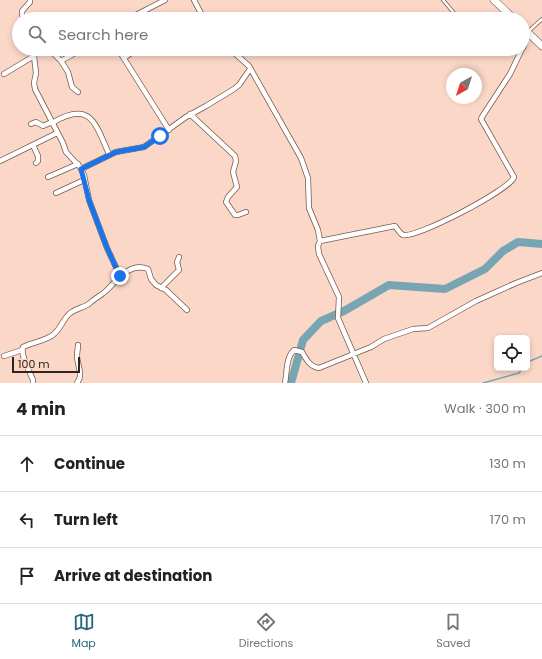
<!DOCTYPE html>
<html lang="en">
<head>
<meta charset="utf-8">
<style>
  body { margin:0; font-family:Poppins,sans-serif; background:#f2f2f2; color:#222 }
  .controls { position:absolute; right:12px; bottom:12px; display:grid; overflow:hidden; border-radius:6px; box-shadow:0 2px 6px #0003 }
  .controls button { width:36px; height:36px; display:grid; place-items:center; padding:0; border:0; border-bottom:1px solid #e0e0e0; background:#fff; color:#222; font:20px sans-serif }
  .compass { position:absolute; left:446px; top:68px; width:36px; height:36px; border-radius:50%; background:#fff; box-shadow:0 2px 6px #0003; rotate:219deg }
  .scale { position:absolute; left:12px; bottom:10px; width:68px; box-sizing:border-box; padding-left:4px; border:2px solid #2f231d; border-top:0; font-size:11px; line-height:14px; white-space:nowrap; color:#2f231d; -webkit-text-stroke:3px #fbd7c7; paint-order:stroke }
  .stop { position:absolute; width:12px; height:12px; margin:-9px; border:3px solid #1a73e8; border-radius:50%; background:#fff }
  .stop.end { background:#1a73e8; border-color:#fff; box-shadow:0 1px 4px #0008 }
  .list { margin:0; padding:0; list-style:none }
  h2 { display:flex; justify-content:space-between; align-items:center; height:52px; margin:0; padding:0 16px; font-size:17px }
  h2 small { font-size:13px; font-weight:400; color:#767676 }
  .list li { display:grid; grid-template-columns:26px 1fr auto; gap:12px; align-items:center; box-sizing:border-box; height:56px; padding:0 16px; border-top:1px solid #e0e0e0 }
  .list b { display:block; font-size:15px; white-space:nowrap }
  .list em { font-size:13px; font-style:normal; color:#767676 }
  .icon { flex:none; width:22px; height:22px; fill:none; stroke:currentColor; stroke-width:2; stroke-linecap:round; stroke-linejoin:round }
  .map { position:relative; flex:none; width:542px; height:383px; overflow:hidden }
  .search { position:absolute; background:#fff; box-shadow:0 2px 6px #0003; left:12px; right:12px; top:12px; height:44px; display:flex; align-items:center; gap:10px; box-sizing:border-box; padding:0 14px; border-radius:22px; color:#767676; font-size:15px }
  .sheet { height:220px; background:#fff }
  nav { display:flex; justify-content:space-around; align-items:center; box-sizing:border-box; height:56px; border-top:1px solid #e0e0e0; background:#fff; font-size:11px; color:#767676 }
  nav a { display:grid; justify-items:center; gap:2px }
  nav .on { color:#226678 }
  .map>svg:first-child { display:block }
</style>
</head>
<body>
<div class="map">
<svg width="542" height="383" viewBox="0 0 542 383">
  <rect width="100%" height="100%" fill="#fbd7c7"/>
  <g fill="none" stroke-linecap="round" stroke-linejoin="round">
    <path stroke="#78a5b3" stroke-width="1.5" d="M527 364 530 361 542 356
      M483 383 519 373 523 368"/>
    <path stroke="#78a5b3" stroke-width="8" d="M291 383 303 340 321 321 344 311 389 285 445 289 485 269 503 251 518 242 542 244"/>
    <g stroke="#77594b" stroke-width="4">
      <path id="lane" d="M443 0 459 19
        M528 33 531 29 542 19"/>
    </g>
    <g stroke="#77594b" stroke-width="6">
      <path id="street" d="M194 0 204 19
        M24 19 22 15V11L30 2V0
        M131 19 134 16 165 0
        M523 48 528 33
        M35 49 34 56 36 73 34 83 35 89 63 143 66 152 80 167 84 175 89 200 107 248 120 276
        M118 49 169 130
        M230 49 249 66 301 158 308 178 309 208 318 230 320 241 318 246 319 254 339 297 338 318 366 383
        M36 52 50 50 61 61 82 49
        M124 58 137 49
        M61 61 68 72 72 87 78 92
        M4 74 34 56
        M190 114 235 156 236 161 233 172 237 187 228 197 226 202 235 215H238L246 212
        M52 123C91 100 95 123 109 154
        M31 124 36 122 43 126 52 122
        M33 145 38 156V161L36 163
        M0 161 57 133
        M81 169 116 152 144 147 186 117 206 106 234 89 239 85 250 69
        M48 177 78 164
        M56 193 84 180
        M320 241 395 226C397 228 399 233 403 235 415 239 510 190 514 177L481 119 482 117 510 74 522 49
        M161 288 179 270 177 262 179 257
        M4 356 22 350
        M33 383V380C30 372 20 355 23 347 33 342 46 341 54 334 60 329 63 320 69 314 76 308 84 308 90 303 95 298 102 295 107 290 118 279 130 262 148 269L151 279 156 285 166 290 187 310
        M77 383C84 374 77 366 77 355 77 352 78 349 78 345
        M285 383C287 373 286 357 294 350L302 352C306 359 310 367 319 368L371 347 384 339 413 329 428 328 476 301 516 283 542 273"/>
    </g>
    <g stroke="#77594b" stroke-width="8">
      <path id="secondary" d="M494 0 514 19
        M523 28 542 46"/>
    </g>
    <use href="#lane" stroke="#fff" stroke-width="2.5"/>
    <use href="#street" stroke="#fff" stroke-width="4.5"/>
    <use href="#secondary" stroke="#fff" stroke-width="7"/>
  </g>
  <g fill="none" stroke-linecap="round" stroke-linejoin="round">
    <path stroke="#1a73e8" stroke-width="5" d="M120 276 107 248 89 200 81 169 116 152 144 147 160 136"/>
  </g>
</svg>
<div class="controls">
<button><svg class="icon" aria-label="locate" viewBox="0 0 24 24"><circle cx="12" cy="12" r="6"/><path d="M12 2v4M12 18v4M2 12h4M18 12h4"/></svg></button>
</div>
<svg class="compass" viewBox="-18 -18 36 36"><path d="M0-13l5 13h-10z" fill="#e53935"/><path d="M0 13l5-13h-10z" fill="#767676"/></svg>
<div class="scale">100 m</div>
<div class="stop" style="left:160px;top:136px"></div>
<div class="stop end" style="left:120px;top:276px"></div>
<div class="search"><svg class="icon" aria-label="search" viewBox="0 0 24 24"><circle cx="10" cy="10" r="6"/><path d="M15 15l6 6"/></svg>Search here</div>
</div>
<section class="sheet">
<h2>4 min<small>Walk · 300 m</small></h2>
<ul class="list">
<li><svg class="icon" aria-label="ahead" viewBox="0 0 24 24"><path d="M12 20V5M6 11l6-6 6 6"/></svg><div><b>Continue</b></div><em>130 m</em></li>
<li><svg class="icon" aria-label="left" viewBox="0 0 24 24"><path d="M17 20v-9H6M10 6l-5 5 5 5"/></svg><div><b>Turn left</b></div><em>170 m</em></li>
<li><svg class="icon" aria-label="arrive" viewBox="0 0 24 24"><path d="M6 21V4h12l-3 4 3 4H6"/></svg><div><b>Arrive at destination</b></div></li>
</ul>
</section>
<nav>
<a class="on"><svg class="icon" aria-label="map" viewBox="0 0 24 24"><path d="M3 6l6-2 6 2 6-2v14l-6 2-6-2-6 2zM9 4v14M15 6v14"/></svg>Map</a>
<a><svg class="icon" aria-label="directions" viewBox="0 0 24 24"><path d="M12 3l9 9-9 9-9-9zM9 14v-3h6M13 9l2 2-2 2"/></svg>Directions</a>
<a><svg class="icon" aria-label="saved" viewBox="0 0 24 24"><path d="M7 4h10v16l-5-4-5 4z"/></svg>Saved</a>
</nav>
</body>
</html>
